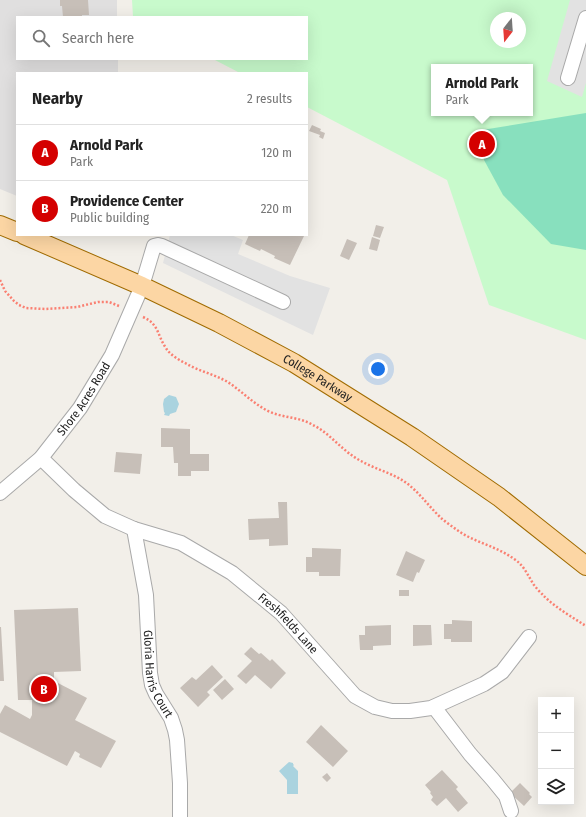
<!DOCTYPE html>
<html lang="en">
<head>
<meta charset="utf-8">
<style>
  body { margin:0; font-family:"Fira Sans Condensed",sans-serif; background:#f2f2f2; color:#222 }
  .controls { position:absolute; right:12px; bottom:12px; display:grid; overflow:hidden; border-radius:0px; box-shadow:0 4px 16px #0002 }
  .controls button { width:36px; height:36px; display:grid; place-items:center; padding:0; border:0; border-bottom:1px solid #e0e0e0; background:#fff; color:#222; font:20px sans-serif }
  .compass { position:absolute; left:490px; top:12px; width:36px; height:36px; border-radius:50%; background:#fff; box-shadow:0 4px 16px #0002; rotate:197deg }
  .you { position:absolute; left:378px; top:369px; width:14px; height:14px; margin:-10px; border:3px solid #fff; border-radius:50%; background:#1a73e8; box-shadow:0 0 0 6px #1a73e833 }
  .badge { display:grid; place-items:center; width:26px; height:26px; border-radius:50%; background:#d40000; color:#fff; font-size:13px; font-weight:700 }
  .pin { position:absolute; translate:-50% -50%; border:2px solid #fff; box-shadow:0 1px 4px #0006 }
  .popup { position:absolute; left:431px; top:64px; width:102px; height:52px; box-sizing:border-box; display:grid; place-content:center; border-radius:0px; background:#fff; filter:drop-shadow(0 1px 3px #0005); font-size:13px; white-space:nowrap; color:#767676 }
  .popup b { font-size:15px; color:#222 }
  .popup::after { content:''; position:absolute; left:50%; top:100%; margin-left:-8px; border:8px solid transparent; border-top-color:#fff }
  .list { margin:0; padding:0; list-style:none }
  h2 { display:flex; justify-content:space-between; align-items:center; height:52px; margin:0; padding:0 16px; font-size:17px }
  h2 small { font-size:13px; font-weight:400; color:#767676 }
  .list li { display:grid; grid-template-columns:26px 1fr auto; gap:12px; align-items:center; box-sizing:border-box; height:56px; padding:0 16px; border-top:1px solid #e0e0e0 }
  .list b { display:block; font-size:15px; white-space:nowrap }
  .list p { margin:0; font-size:13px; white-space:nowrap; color:#767676 }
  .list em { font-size:13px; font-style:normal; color:#767676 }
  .icon { flex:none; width:22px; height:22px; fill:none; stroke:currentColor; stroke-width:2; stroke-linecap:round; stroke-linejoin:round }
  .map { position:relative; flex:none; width:586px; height:817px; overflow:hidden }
  .search { position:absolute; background:#fff; box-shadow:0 4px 16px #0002; left:16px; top:16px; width:292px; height:44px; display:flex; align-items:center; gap:10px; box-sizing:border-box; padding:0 14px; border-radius:0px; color:#767676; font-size:15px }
  .panel { position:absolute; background:#fff; box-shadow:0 4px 16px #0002; left:16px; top:72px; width:292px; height:164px; border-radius:0px }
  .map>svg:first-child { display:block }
</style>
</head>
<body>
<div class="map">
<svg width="586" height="817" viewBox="0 0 586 817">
  <rect width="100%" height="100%" fill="#f2efe9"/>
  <path fill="#e0dfdf" d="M0 0H117V17H17V59H118V73H17V196L0 189Z"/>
  <path fill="#c8facc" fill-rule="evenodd" d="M132 0H586V340L489 305 447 180 307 107V73H240L213 59H307V17H133ZM496 18H520V42H496ZM434 67H530V113H434Z"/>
  <path fill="#88e0be" d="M586 113V250L551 244 503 195 484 160 482 130Z"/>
  <path fill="#e2e2e2" d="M570 0H586V83L582 97 547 81Z
    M170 235H231L243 240 238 254 290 276 330 288 313 335 163 263Z"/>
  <path fill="#aad3df" d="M169 395 176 397 179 404 176 412 170 414 169 416 164 415 165 413 164 412 163 404 164 399Z
    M289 762 293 763V764L294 765 293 766 298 771V794H287V780L279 771Z"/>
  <path fill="#c7bfb8" d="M60 0H88L89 15H82V17H63L62 6H60Z
    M312 125 321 129 320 131 325 133 323 139 319 137 320 135 309 131Z
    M376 225 384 227 380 238 373 236Z
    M249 235H302L304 236 290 265 274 258 275 256 261 249 260 251 245 244Z
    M372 237 380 240 377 251 369 249Z
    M347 239 357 243 349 260 340 256Z
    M161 428 190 429V454H209V471H191V476H178V463H174L173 447H161Z
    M116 452 142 454 140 474 114 472Z
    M278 502H287L288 545 269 546V539L249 540 248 519 279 518Z
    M312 548 341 549 340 576H319V572H306V557H312Z
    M406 551 425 560 419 573 417 572 413 582 396 575Z
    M399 590H409V596H399Z
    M78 608 81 671 54 672V681L87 698 75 720 116 741 101 768 79 757 80 754 75 751 67 766 0 732V714L5 705 30 719 32 715V700H18L14 610Z
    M452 620 472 621V642H451V639H444V624H452Z
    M391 625V645L373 646V650H360L359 635H365V626Z
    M413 625H431L432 645 413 646Z
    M0 627H1L4 681H0Z
    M251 647 259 654 261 653 270 661 272 659 286 673 271 689 255 675 246 684 237 676 252 661 244 654Z
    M212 665 223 677 207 692 210 695 198 707 180 688 192 677 196 680Z
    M225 679 234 689 222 700 213 690Z
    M321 725 348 751 333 767 306 742Z
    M442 770 458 787 456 789 468 803 458 812 446 798 437 806 431 800 433 797 430 793 431 792 425 785Z
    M327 773 331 778 327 782 322 777Z
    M520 783 530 793 529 794 532 797 524 806 510 793Z"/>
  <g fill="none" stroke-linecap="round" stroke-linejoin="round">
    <g stroke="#a9a9a9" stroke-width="16">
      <g id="minor">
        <path d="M568 78 586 18"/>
        <path id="s1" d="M41 458 74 490 105 516 134 529 181 543 232 573 281 613 355 696 375 707 392 711H410L431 708 484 684 502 672 529 637"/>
        <path id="s2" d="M0 493 41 458 80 408 112 355 142 286 154 246 158 245 162 246 283 302"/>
        <path id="s3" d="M134 529 146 595 150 673 152 685 156 694 171 718 175 730 177 740 180 783V817"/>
        <path d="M434 707 470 754 493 780 506 796 511 811"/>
      </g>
    </g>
    <g stroke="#a06b00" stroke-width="20">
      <g id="major">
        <path d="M0 225 17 232"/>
        <path id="s4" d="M24 235 142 286 219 323 294 363 412 437 499 497 586 566"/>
      </g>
    </g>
    <path stroke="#fa8072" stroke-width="2.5" stroke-dasharray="2 2" stroke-linecap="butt" d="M0 280 5 291 14 301 19 305 26 308 45 309 77 307 98 302H109L119 306
      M143 317C159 324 157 335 166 348 170 355 179 360 187 364 199 371 213 374 226 381 241 390 253 404 270 412 284 418 300 417 313 425 331 434 343 452 361 461 375 469 392 473 405 482 418 491 427 504 439 516 445 522 453 527 460 532 477 543 498 547 514 559 524 565 528 576 534 585 537 589 541 593 544 596 556 608 572 617 586 626"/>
    <use href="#minor" stroke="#fff" stroke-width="14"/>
    <use href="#major" stroke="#fcd6a4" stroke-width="18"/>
  </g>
  <g text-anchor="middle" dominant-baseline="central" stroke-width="3.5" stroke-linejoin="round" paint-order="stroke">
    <g font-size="12" fill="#222" stroke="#fff">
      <text stroke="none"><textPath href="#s4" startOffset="327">College Parkway</textPath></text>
      <text stroke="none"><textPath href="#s2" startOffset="127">Shore Acres Road</textPath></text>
      <text stroke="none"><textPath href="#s1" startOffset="302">Freshfields Lane</textPath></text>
      <text stroke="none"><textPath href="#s3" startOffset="148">Gloria Harris Court</textPath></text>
    </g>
  </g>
</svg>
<div class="controls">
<button>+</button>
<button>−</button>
<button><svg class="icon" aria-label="layers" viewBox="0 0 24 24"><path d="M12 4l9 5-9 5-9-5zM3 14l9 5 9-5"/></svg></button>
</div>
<svg class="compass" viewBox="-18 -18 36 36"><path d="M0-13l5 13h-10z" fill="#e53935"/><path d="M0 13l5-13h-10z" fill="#767676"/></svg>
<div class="you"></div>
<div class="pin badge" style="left:482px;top:144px">A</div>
<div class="popup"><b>Arnold Park</b>Park</div>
<div class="pin badge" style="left:44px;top:689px">B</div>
<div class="search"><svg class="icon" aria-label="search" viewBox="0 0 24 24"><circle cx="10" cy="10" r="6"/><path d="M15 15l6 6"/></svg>Search here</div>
<section class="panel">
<h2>Nearby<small>2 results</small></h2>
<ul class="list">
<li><span class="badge">A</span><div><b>Arnold Park</b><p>Park</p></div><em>120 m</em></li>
<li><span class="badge">B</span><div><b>Providence Center</b><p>Public building</p></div><em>220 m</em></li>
</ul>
</section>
</div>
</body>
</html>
